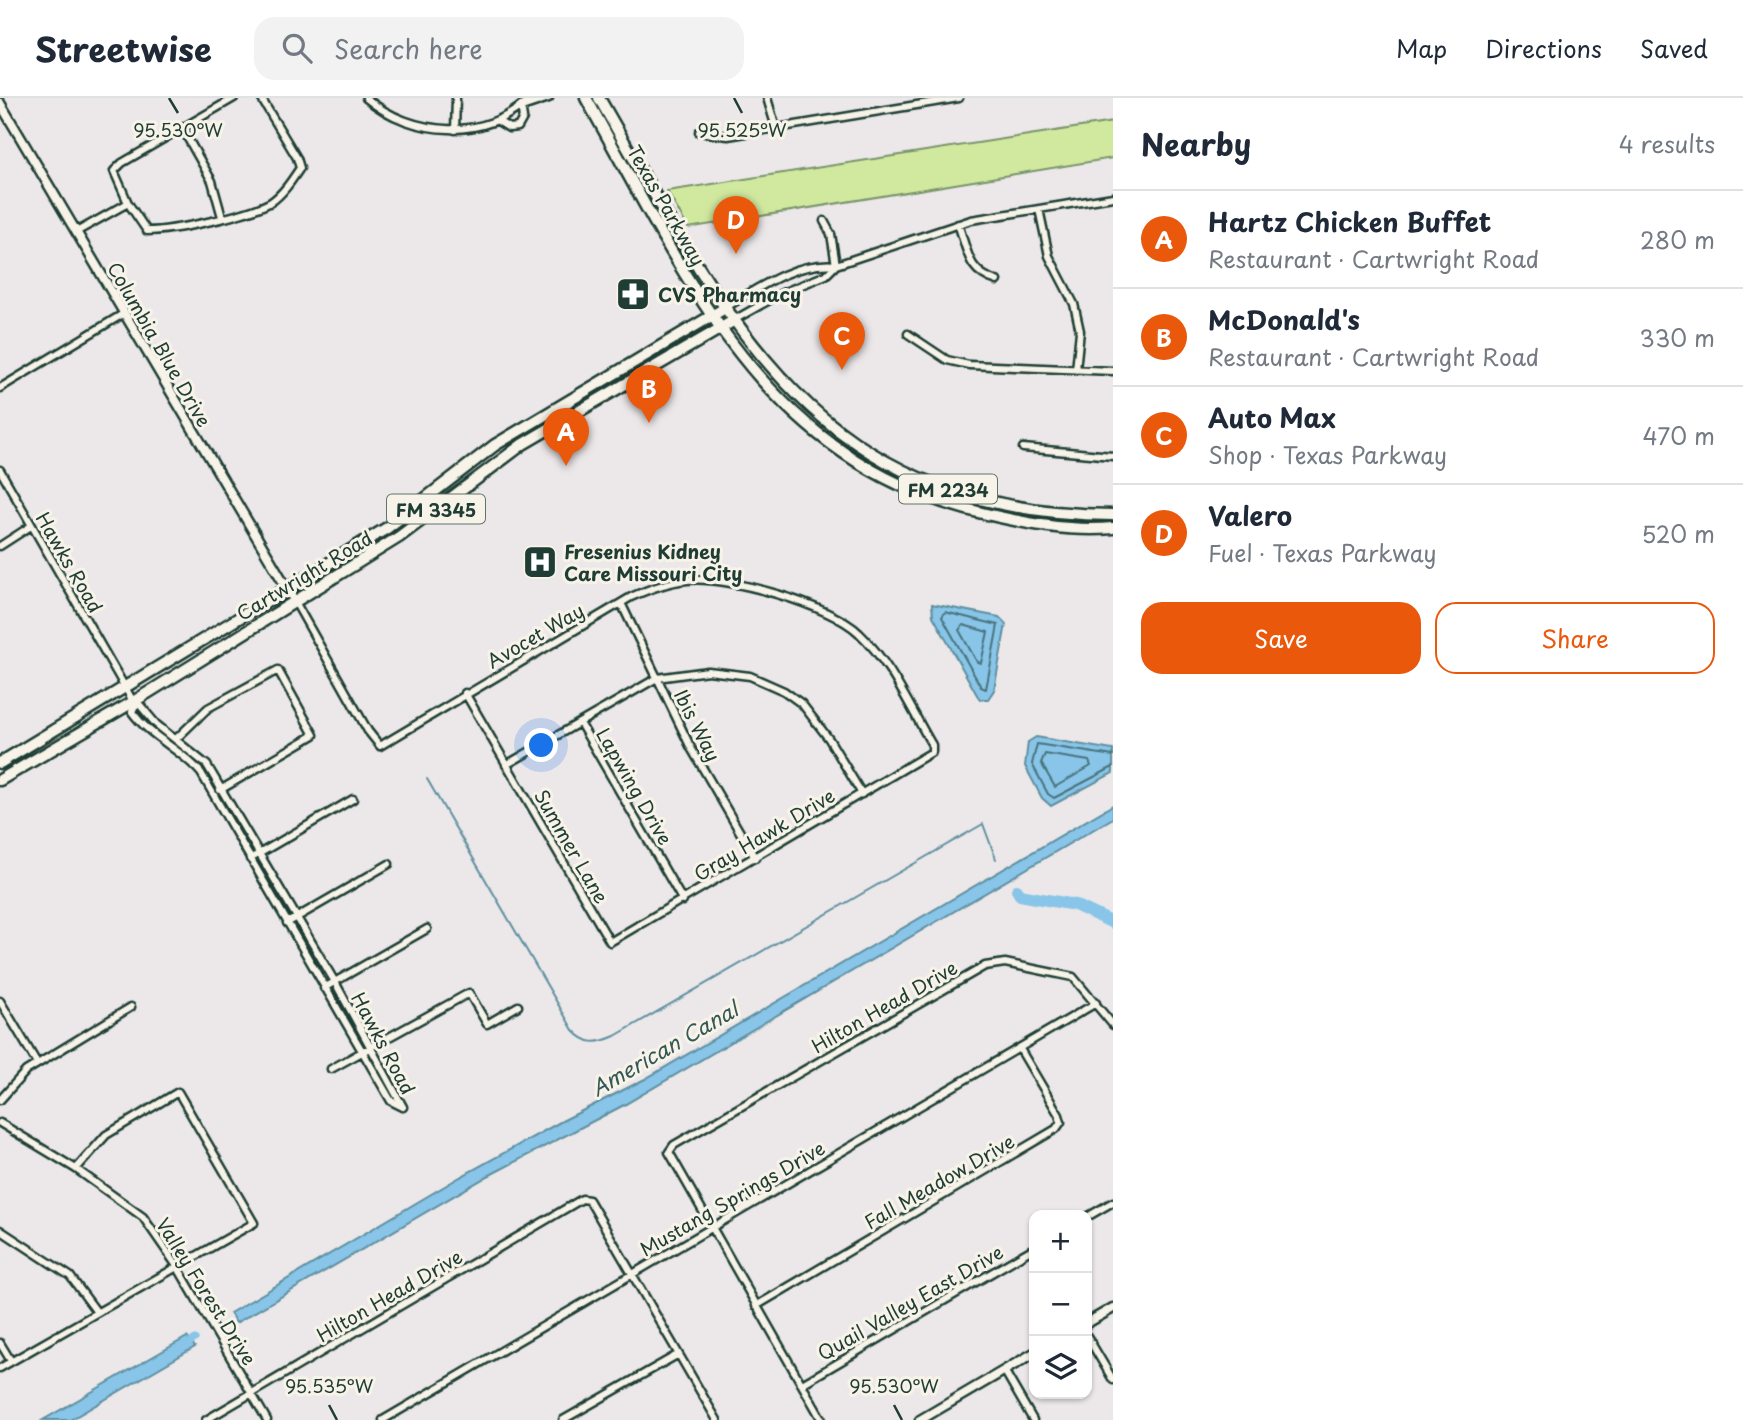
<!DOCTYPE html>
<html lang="en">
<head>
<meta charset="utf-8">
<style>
  body { margin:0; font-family:"Playpen Sans",sans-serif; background:#f2f2f3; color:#1f2937 }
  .controls { position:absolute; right:21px; bottom:21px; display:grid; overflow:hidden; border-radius:14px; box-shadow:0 2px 5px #0004 }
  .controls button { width:63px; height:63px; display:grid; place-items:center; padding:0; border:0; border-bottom:2px solid #e0e1e3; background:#fff; color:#1f2937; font:35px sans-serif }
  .you { position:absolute; left:542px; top:648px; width:24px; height:24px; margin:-18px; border:5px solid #fff; border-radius:50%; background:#1a73e8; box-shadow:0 0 0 10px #1a73e833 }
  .badge { display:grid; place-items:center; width:46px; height:46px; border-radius:50%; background:#ea580c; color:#fff; font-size:23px; font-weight:700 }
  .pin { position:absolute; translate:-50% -58px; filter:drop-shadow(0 2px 4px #0008) }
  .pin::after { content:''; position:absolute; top:37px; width:24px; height:21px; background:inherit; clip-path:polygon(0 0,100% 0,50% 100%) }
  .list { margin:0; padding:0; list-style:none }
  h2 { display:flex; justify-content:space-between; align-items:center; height:91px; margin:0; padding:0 28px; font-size:30px }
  h2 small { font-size:23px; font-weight:400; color:#747a83 }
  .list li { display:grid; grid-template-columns:46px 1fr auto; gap:21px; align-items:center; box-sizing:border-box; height:98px; padding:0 28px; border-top:2px solid #e0e1e3 }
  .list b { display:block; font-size:26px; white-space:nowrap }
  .list p { margin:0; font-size:23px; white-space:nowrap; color:#747a83 }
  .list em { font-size:23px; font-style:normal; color:#747a83 }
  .actions { display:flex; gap:14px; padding:21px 28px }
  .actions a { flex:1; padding:16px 0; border:2px solid #ea580c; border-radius:21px; text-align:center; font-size:24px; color:#ea580c }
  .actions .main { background:#ea580c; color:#fff }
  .icon { flex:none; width:38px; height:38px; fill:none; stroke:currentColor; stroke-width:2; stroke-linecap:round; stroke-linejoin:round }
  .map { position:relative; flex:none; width:1113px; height:1322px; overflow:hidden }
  header { display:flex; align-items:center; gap:42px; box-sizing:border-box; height:98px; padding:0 35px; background:#fff; border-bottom:2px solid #e0e1e3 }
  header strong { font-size:33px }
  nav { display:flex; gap:38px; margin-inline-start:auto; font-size:24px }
  .search { width:490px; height:63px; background:#f2f2f3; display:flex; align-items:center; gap:18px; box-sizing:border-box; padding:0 24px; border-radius:21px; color:#747a83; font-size:26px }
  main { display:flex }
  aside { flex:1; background:#fff }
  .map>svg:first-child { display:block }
</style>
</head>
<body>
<header>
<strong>Streetwise</strong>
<div class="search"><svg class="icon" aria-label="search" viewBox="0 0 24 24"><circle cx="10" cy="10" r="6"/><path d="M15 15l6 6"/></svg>Search here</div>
<nav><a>Map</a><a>Directions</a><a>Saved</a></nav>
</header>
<main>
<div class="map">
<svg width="1113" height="1322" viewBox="0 0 1113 1322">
  <rect width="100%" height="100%" fill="#ece8e9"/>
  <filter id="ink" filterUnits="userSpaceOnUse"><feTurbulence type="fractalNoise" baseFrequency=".0143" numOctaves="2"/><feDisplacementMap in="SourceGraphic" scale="14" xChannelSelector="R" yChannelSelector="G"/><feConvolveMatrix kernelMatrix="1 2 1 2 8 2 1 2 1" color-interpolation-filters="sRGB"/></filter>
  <g filter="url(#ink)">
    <path fill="#d1e99f" stroke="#78936a" stroke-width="2" d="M1113 24V60L688 130 667 93Z"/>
    <path fill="#88c5e8" stroke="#5e8fa0" stroke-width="2" d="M932 506 999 519 1006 526 994 592 988 601H980L977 597 933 518Z
      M1036 639 1113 652V675L1051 708 1042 700 1025 668 1028 644Z
      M1113 707V720L624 1007 488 1078 236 1225 230 1215 460 1079 562 1023 645 981Z
      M187 1239 195 1249 70 1322H43Z"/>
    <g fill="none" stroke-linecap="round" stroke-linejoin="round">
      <path stroke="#49737c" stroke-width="2" d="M945 514 998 527 986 591 981 589 942 519Z
        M963 527 988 534 981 565 977 564 959 532Z
        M1045 656 1089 663 1091 668 1055 689 1041 665Z
        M1113 658 1037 646 1032 666 1048 696 1054 700 1113 669"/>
      <path stroke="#5e8fa0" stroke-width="2" d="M427 681 573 932C587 947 597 946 615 938L983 726 996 761"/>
      <path stroke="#88c5e8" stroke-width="7" d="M184 1249 195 1241"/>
      <path stroke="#88c5e8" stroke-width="12" d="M1017 792 1020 797 1075 807 1113 825"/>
      <g stroke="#1f3d34" stroke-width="11">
        <path id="minor" d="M234 0 122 65 114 73 128 105 147 133C173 133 248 117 271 104 283 96 292 82 300 70L297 60 261 0
          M366 0C412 39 486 44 530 0
          M767 0 776 30
          M522 9 549 0
          M498 23 509 30 518 29 523 20 521 9
          M182 30 212 83 222 119
          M455 32 456 0
          M699 34 728 38 959 0
          M1039 111 1049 158 1074 206 1080 233 1076 272
          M824 123 831 136 836 167
          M958 126C968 153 967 174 997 183
          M78 133 128 105
          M725 210C758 190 796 163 836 167L971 122 1113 99
          M734 222 782 195 826 177 836 167
          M908 236 947 262 969 267 1113 273
          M0 290 123 216
          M1023 350 1113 358
          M0 372 126 591 135 607 132 614C151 640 181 651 201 675L391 1003 403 1009
          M0 448 31 428
          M294 502 368 633 380 648 631 499C649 491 667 484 687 482 726 477 831 507 859 535 891 565 910 610 932 647V654L610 844 465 595
          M621 505 691 650 755 760
          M135 607H140L156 626 207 667 335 884 403 1009
          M580 625 683 803
          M176 641 208 610 278 572 314 637 220 692
          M506 667 657 580 708 573 750 578 784 593 802 606 829 641 862 696
          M250 761 353 701
          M287 825 389 766
          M324 890 427 831
          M0 903 37 965
          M331 971 469 895 487 926 518 908
          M0 1002 26 973 131 909
          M0 1025 76 1071 143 1119 177 1168 267 1322
          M1087 1119 1113 1104
          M0 1132 70 1178 96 1213
          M756 1208 1056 1031 1061 1024 1059 1017 1020 951
          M1087 1238 1113 1282
          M0 1245 11 1263
          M0 1270 254 1125 178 994 106 1037 76 1071
          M1004 1272 1033 1322
          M802 1286 1034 1150
          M206 1322 582 1101 589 1102 717 1322
          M383 1322 1096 905
          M563 1322 677 1257
          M822 1322 669 1054 674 1047 985 868 1005 865 1073 879 1113 927"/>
      </g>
      <g stroke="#1f3d34" stroke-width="13">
        <path id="tertiary" d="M0 5 294 502
          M1087 1225 1113 1210
          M920 1322 1034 1255"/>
      </g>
      <g stroke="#1f3d34" stroke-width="15">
        <path id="primary" d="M586 0C686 177 762 363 982 415 1024 425 1069 434 1113 430
          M599 0C730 226 815 415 1113 417
          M0 665 387 430 495 347 725 210
          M0 682 133 604 399 439 523 346 733 223"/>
      </g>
      <use href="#minor" stroke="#f7f3e8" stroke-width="6"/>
      <use href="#tertiary" stroke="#f7f3e8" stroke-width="8"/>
      <use href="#primary" stroke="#f7f3e8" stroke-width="10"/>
    </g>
  </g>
  <path fill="none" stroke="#1f3d34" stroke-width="2.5" d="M169 0 178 15M734 0 742 15M329 1307 337 1322M894 1307 902 1322"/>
  <defs>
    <g id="pharmacy-square" transform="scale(1.75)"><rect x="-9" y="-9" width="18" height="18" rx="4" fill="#1f3d34" stroke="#f7f3e8"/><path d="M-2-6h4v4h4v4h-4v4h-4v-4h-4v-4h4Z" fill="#fff"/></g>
    <g id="hospital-square" transform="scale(1.75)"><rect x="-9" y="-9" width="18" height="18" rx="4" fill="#1f3d34" stroke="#f7f3e8"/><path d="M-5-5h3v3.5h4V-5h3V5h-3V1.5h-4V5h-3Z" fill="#fff"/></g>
  </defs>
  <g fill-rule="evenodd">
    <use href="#pharmacy-square" x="633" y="196"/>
    <use href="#hospital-square" x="540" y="464"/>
  </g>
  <g text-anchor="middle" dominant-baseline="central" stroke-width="6" stroke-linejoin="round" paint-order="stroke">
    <g fill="#f7f3e8" stroke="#60746a" stroke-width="2">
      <rect x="899" y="376.5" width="98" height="29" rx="5"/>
      <rect x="387" y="396.5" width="98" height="29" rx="5"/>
    </g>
    <g font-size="18" font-weight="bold" fill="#1f3d34">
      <text x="948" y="391">FM 2234</text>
      <text x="436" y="411">FM 3345</text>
    </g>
    <g font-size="19" fill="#1f3d34" stroke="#f7f3e8">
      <text transform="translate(667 107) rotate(60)">Texas Parkway</text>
      <text transform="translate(160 246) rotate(60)">Columbia Blue Drive</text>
      <text transform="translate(70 464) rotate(60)">Hawks Road</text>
      <text transform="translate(304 477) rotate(-31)">Cartwright Road</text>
      <text transform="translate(535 537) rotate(-30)">Avocet Way</text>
      <text transform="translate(698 627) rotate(63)">Ibis Way</text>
      <text transform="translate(635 688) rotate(60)">Lapwing Drive</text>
      <text transform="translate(764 736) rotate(-31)">Gray Hawk Drive</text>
      <text transform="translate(572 748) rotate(60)">Summer Lane</text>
      <text transform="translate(884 908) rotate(-30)">Hilton Head Drive</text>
      <text transform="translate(384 945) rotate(62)">Hawks Road</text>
      <text transform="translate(939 1083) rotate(-30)">Fall Meadow Drive</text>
      <text transform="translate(732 1100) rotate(-30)">Mustang Springs Drive</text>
      <text transform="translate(207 1193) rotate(58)">Valley Forest Drive</text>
      <text transform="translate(389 1197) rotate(-30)">Hilton Head Drive</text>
      <text transform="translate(910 1204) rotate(-30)">Quail Valley East Drive</text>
    </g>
    <g font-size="19" font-weight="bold" fill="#1f3d34" stroke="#f7f3e8" text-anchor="start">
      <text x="658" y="196">CVS Pharmacy</text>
      <text x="564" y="453">Fresenius Kidney<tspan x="564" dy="22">Care Missouri City</tspan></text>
    </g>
    <g font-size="21" font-style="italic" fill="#345858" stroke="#f7f3e8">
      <text transform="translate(664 950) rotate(-30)">American Canal</text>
    </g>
  </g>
  <g font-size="18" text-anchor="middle" fill="#1f3d34" stroke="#f7f3e8" stroke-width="6" stroke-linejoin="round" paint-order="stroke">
    <text x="178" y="39">95.530°W</text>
    <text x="742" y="39">95.525°W</text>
    <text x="329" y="1295">95.535°W</text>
    <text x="894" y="1295">95.530°W</text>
  </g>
</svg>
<div class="controls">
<button>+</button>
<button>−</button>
<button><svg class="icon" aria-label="layers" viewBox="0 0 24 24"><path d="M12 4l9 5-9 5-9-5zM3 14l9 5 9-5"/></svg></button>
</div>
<div class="you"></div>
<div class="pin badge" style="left:566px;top:368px">A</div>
<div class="pin badge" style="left:649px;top:325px">B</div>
<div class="pin badge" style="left:842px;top:272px">C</div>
<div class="pin badge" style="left:736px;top:156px">D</div>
</div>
<aside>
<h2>Nearby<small>4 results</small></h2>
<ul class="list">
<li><span class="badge">A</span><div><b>Hartz Chicken Buffet</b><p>Restaurant · Cartwright Road</p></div><em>280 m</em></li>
<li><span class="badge">B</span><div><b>McDonald's</b><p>Restaurant · Cartwright Road</p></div><em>330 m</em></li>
<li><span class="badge">C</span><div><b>Auto Max</b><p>Shop · Texas Parkway</p></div><em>470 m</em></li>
<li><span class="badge">D</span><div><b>Valero</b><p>Fuel · Texas Parkway</p></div><em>520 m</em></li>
</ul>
<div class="actions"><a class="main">Save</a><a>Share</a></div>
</aside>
</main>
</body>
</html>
